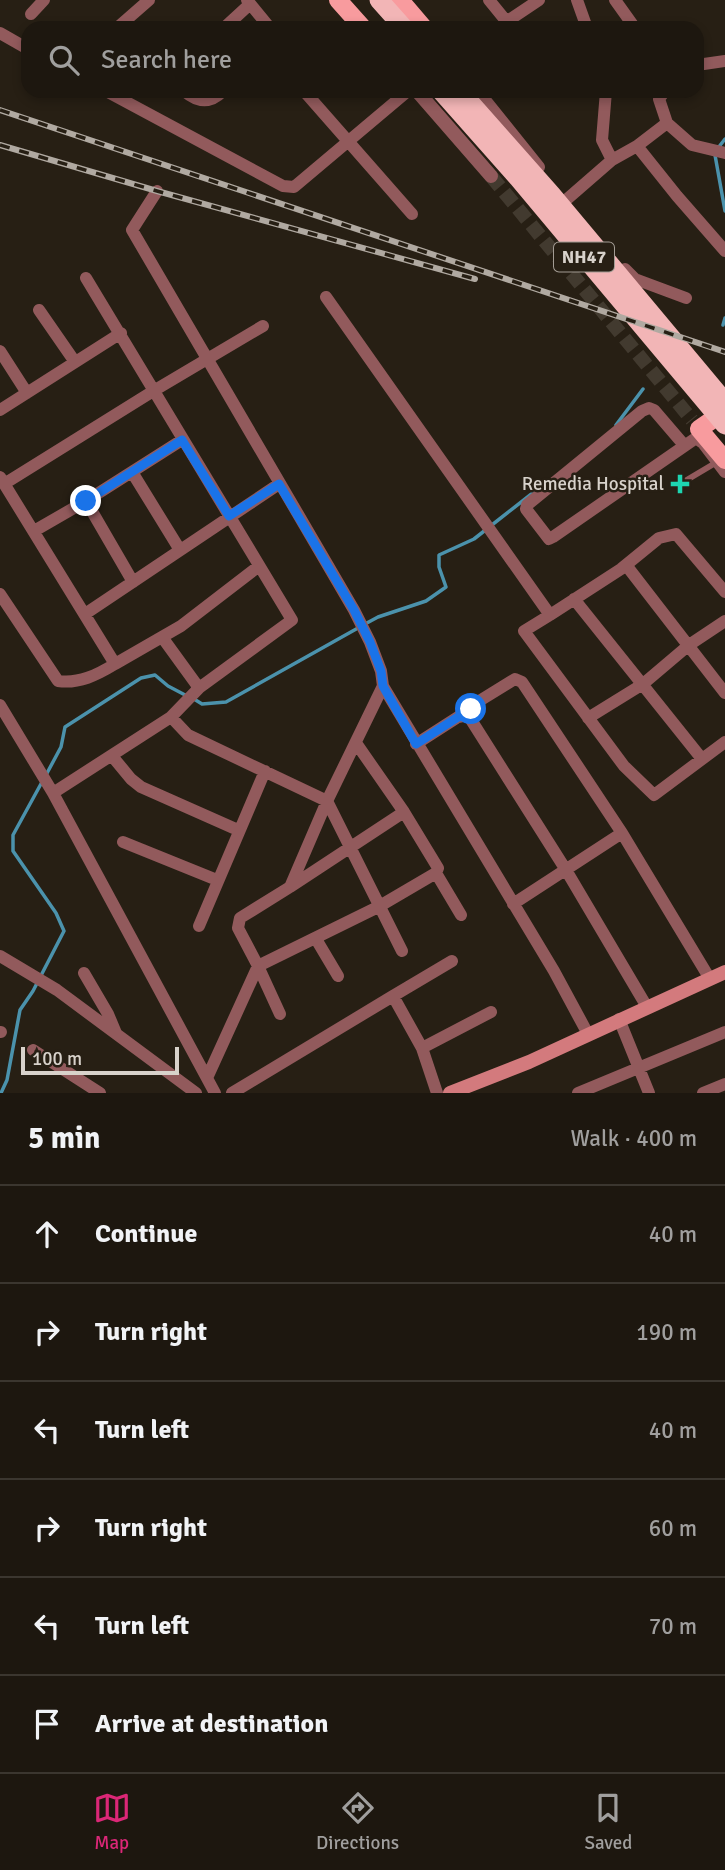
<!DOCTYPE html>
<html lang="en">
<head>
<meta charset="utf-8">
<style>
  body { margin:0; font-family:Signika,sans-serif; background:#2a241d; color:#f1f3f6 }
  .scale { position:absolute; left:21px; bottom:18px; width:158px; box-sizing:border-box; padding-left:7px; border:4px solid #d8d2cb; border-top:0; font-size:19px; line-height:24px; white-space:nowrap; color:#d8d2cb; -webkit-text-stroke:5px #271f14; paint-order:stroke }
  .stop { position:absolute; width:21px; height:21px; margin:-16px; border:5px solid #1a73e8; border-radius:50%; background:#fff }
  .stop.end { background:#1a73e8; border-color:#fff; box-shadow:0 2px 7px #0008 }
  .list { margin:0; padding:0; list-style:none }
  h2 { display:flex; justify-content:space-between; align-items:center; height:91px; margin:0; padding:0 28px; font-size:30px }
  h2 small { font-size:23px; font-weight:400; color:#a09f9e }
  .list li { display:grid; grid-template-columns:46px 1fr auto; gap:21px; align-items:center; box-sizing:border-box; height:98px; padding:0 28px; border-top:2px solid #3b362f }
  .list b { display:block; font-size:26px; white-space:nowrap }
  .list em { font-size:23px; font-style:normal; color:#a09f9e }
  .icon { flex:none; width:38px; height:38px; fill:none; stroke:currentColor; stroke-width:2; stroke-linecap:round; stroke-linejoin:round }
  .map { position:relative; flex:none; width:725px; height:1093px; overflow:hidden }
  .search { position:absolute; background:#1d170f; box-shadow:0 4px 10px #0003; left:21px; right:21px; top:21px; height:77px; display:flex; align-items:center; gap:18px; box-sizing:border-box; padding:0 24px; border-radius:21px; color:#a09f9e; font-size:26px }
  .sheet { height:679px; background:#1d170f }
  nav { display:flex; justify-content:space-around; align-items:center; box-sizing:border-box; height:98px; border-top:2px solid #3b362f; background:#1d170f; font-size:19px; color:#a09f9e }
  nav a { display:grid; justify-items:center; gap:4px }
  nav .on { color:#db2777 }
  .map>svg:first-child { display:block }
</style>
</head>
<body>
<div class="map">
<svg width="725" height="1093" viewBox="0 0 725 1093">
  <rect width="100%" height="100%" fill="#271f14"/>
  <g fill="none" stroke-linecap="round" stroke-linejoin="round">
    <path stroke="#4b92ac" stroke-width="3.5" d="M718 148 725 139
      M715 155 725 211
      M723 325 725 318
      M616 425 643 389
      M365 624 378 617 426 601 446 587 439 567V555L474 539 534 492
      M194 699 202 704 226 702 358 628
      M46 775 61 747 65 727 141 678 155 675 168 686 187 696
      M1 1093 7 1080 20 1010 33 991 64 931 56 913 13 851V835L42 782"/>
    <path stroke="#423a2f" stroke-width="14" stroke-dasharray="14 7" stroke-linecap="butt" d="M491 176 692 420"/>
    <path stroke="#925a5c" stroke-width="6" d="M680 484 717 462"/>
    <path stroke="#925a5c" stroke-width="12" d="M247 0 270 28
      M489 0 511 27
      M577 0 587 28
      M615 0 635 28
      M31 14 44 0
      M117 28 149 0
      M224 28 250 4
      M497 28 539 0
      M0 33 28 49
      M697 65 725 61
      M106 91 283 186 294 187 408 91
      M184 91C198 103 210 104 223 91
      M304 91 412 214
      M478 91 539 167
      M606 91 602 140 612 160
      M665 91 659 99 667 123
      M637 146 677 196 725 251
      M157 191 132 230 354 610 370 642 381 671 383 686 554 971 588 1034
      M566 200 612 160 637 146 667 123 692 145 725 153
      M625 269 635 279 686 298
      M326 297 550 615 524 631 624 766 654 795 725 742
      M39 310 75 362
      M0 351 27 393
      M0 410 121 333
      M684 445 654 410 649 408 642 411 527 505 526 509 549 539 553 537 696 438 703 443 725 472
      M132 472 180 550
      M0 477 115 664C97 675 79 684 58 681L0 594
      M4 484 155 390 263 326
      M86 501 133 582
      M34 531 86 501 182 440
      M626 565 725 693
      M574 599 702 759
      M85 614 279 484
      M550 615 621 569 659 538 676 534 725 592
      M162 637 199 688
      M115 664 181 626 259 566
      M0 705 53 793 215 1093
      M468 715 476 703 515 679 522 682 622 833 710 979
      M171 717 188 735 327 801 383 686
      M588 718 643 684 689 645 725 621
      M356 743 404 812 438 868 436 873 378 907 258 966 238 928 240 918 290 887 327 801 402 951
      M416 744 458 717 468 715 566 870 647 1007
      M112 756 131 779 141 787 238 830
      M53 793 171 717 199 688 292 620 86 278
      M123 842 217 880
      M436 873 461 915
      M290 887 404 812
      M513 904 622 833
      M199 926 265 771
      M316 939 338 976
      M0 956 57 990 196 1093
      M258 966 280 1014
      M84 973 108 1014 116 1033
      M393 996 452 961
      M619 1019 649 1093
      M0 1032H1
      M422 1048 491 1012
      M33 1050 100 1093
      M207 1078 258 966
      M232 1093 393 996 422 1048 437 1093
      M578 1093 725 1032
      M703 1093 725 1084"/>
    <path stroke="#925a5c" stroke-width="14" d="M417 91 491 176"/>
    <path stroke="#d37a7d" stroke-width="14" d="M450 1093 529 1062 725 972"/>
    <path stroke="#f89b9e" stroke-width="18" d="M338 0 363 28
      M400 0 424 28
      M725 411 699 429 725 460"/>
    <path stroke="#f2b5b6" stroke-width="19" d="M379 0 404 28
      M441 91 518 178 725 425
      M460 91 552 195 725 402"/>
    <g stroke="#b0a9a1" stroke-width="6">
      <path id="rail" d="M0 110 725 352
        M0 145 157 191 475 279"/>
    </g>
    <use href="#rail" stroke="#271f14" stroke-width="3.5" stroke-dasharray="10" stroke-linecap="butt"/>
  </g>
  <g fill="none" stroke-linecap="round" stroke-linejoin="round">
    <path stroke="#1a73e8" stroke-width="9" d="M86 501 182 440 229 516 279 484 354 610 370 642 381 671 383 686 416 744 458 717 468 715 471 709"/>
  </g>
  <path fill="#1dd5b1" stroke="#271f14" stroke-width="2.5" d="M676.5 473.5h7v7h7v7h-7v7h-7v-7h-7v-7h7z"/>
  <g text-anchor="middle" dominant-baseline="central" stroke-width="5" stroke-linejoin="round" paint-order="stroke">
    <rect fill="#271f14" stroke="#a39c94" stroke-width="2" x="554" y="242.5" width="60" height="29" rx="5"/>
    <g font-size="18" font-weight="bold" fill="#d8d2cb">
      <text x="584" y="257">NH47</text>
    </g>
    <g font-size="19" fill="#d8d2cb" stroke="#271f14" text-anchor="end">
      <text x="664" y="484">Remedia Hospital</text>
    </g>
  </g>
</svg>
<div class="scale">100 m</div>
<div class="stop" style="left:471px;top:709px"></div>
<div class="stop end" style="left:86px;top:501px"></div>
<div class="search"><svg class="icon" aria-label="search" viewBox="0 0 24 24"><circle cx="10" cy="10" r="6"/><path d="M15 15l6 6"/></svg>Search here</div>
</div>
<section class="sheet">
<h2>5 min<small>Walk · 400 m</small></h2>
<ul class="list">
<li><svg class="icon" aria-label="ahead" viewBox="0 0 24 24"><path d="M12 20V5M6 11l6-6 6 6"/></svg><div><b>Continue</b></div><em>40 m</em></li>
<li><svg class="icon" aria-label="right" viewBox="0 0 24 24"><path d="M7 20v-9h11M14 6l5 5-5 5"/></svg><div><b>Turn right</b></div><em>190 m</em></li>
<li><svg class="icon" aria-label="left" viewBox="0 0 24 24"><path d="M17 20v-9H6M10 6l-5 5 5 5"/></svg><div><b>Turn left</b></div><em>40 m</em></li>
<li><svg class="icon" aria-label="right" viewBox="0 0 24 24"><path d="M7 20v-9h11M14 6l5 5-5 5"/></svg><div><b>Turn right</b></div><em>60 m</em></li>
<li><svg class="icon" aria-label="left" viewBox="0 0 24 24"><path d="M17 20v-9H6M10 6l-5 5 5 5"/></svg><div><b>Turn left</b></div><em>70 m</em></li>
<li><svg class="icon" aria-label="arrive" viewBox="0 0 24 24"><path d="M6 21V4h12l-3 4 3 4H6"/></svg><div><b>Arrive at destination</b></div></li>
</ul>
</section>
<nav>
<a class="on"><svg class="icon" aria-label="map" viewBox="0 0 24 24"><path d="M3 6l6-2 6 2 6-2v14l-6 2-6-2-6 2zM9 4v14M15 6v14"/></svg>Map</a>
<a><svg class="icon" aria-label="directions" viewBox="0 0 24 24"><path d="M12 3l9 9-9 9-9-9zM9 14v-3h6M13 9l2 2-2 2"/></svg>Directions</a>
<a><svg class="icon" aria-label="saved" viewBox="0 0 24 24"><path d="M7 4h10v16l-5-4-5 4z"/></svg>Saved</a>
</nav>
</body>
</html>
